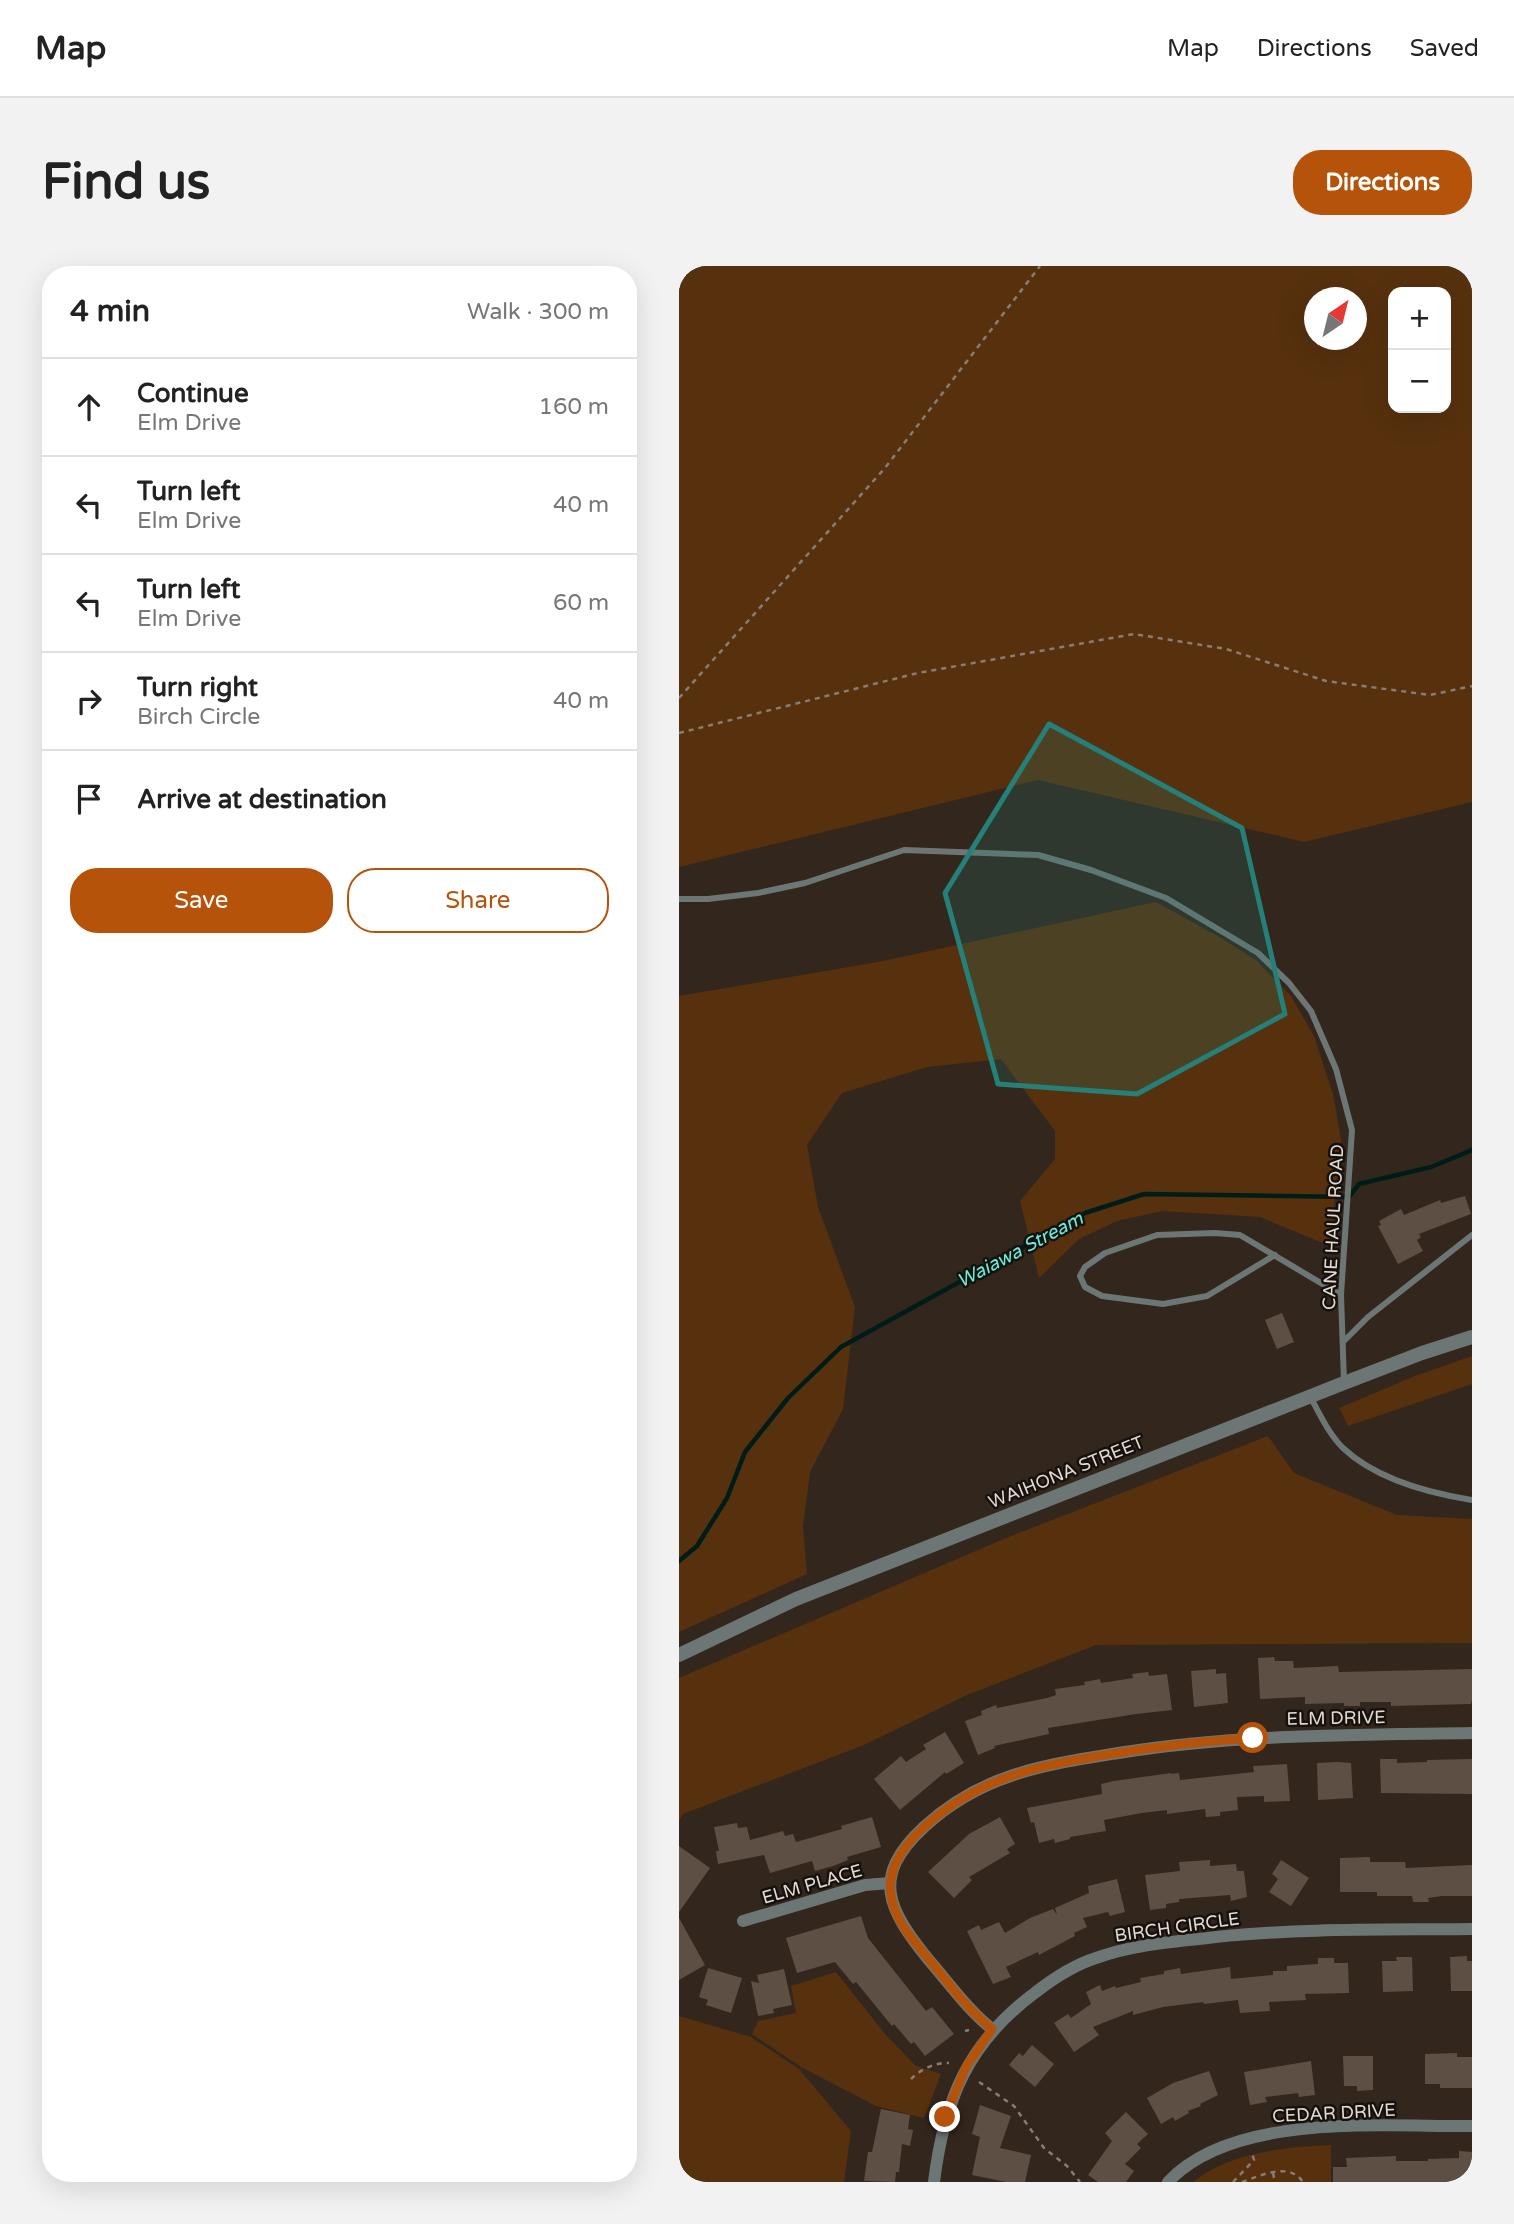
<!DOCTYPE html>
<html lang="en">
<head>
<meta charset="utf-8">
<style>
  body { margin:0; font-family:"Varela Round",sans-serif; background:#f2f2f2; color:#222 }
  .controls { position:absolute; right:21px; top:21px; display:grid; overflow:hidden; border-radius:14px; box-shadow:0 7px 28px #0002 }
  .controls button { width:63px; height:63px; display:grid; place-items:center; padding:0; border:0; border-bottom:2px solid #e0e0e0; background:#fff; color:#222; font:35px sans-serif }
  .compass { position:absolute; left:625px; top:21px; width:63px; height:63px; border-radius:50%; background:#fff; box-shadow:0 7px 28px #0002; rotate:35deg }
  .stop { position:absolute; width:21px; height:21px; margin:-16px; border:5px solid #b45309; border-radius:50%; background:#fff }
  .stop.end { background:#b45309; border-color:#fff; box-shadow:0 2px 7px #0008 }
  .list { margin:0; padding:0; list-style:none }
  h2 { display:flex; justify-content:space-between; align-items:center; height:91px; margin:0; padding:0 28px; font-size:30px }
  h2 small { font-size:23px; font-weight:400; color:#767676 }
  .list li { display:grid; grid-template-columns:46px 1fr auto; gap:21px; align-items:center; box-sizing:border-box; height:98px; padding:0 28px; border-top:2px solid #e0e0e0 }
  .list b { display:block; font-size:26px; white-space:nowrap }
  .list p { margin:0; font-size:23px; white-space:nowrap; color:#767676 }
  .list em { font-size:23px; font-style:normal; color:#767676 }
  .actions { display:flex; gap:14px; padding:21px 28px }
  .actions a { flex:1; padding:16px 0; border:2px solid #b45309; border-radius:28px; text-align:center; font-size:24px; color:#b45309 }
  .actions .main { background:#b45309; color:#fff }
  .icon { flex:none; width:38px; height:38px; fill:none; stroke:currentColor; stroke-width:2; stroke-linecap:round; stroke-linejoin:round }
  .map { position:relative; flex:none; width:793px; height:1916px; overflow:hidden; border-radius:28px }
  header { display:flex; align-items:center; gap:42px; box-sizing:border-box; height:98px; padding:0 35px; background:#fff; border-bottom:2px solid #e0e0e0 }
  header strong { font-size:33px }
  nav { display:flex; gap:38px; margin-inline-start:auto; font-size:24px }
  .intro { display:flex; align-items:center; justify-content:space-between; box-sizing:border-box; height:168px; padding:0 42px }
  h1 { margin:0; font-size:49px }
  .button { padding:18px 32px; border-radius:28px; background:#b45309; color:#fff; font-size:24px; font-weight:700 }
  main { display:flex; gap:42px; padding:0 42px }
  aside { flex:1; background:#fff; border-radius:28px; box-shadow:0 7px 28px #0002 }
  .map>svg:first-child { display:block }
</style>
</head>
<body>
<header>
<strong>Map</strong>
<nav><a>Map</a><a>Directions</a><a>Saved</a></nav>
</header>
<div class="intro"><h1>Find us</h1><a class="button">Directions</a></div>
<main>
<aside>
<h2>4 min<small>Walk · 300 m</small></h2>
<ul class="list">
<li><svg class="icon" aria-label="ahead" viewBox="0 0 24 24"><path d="M12 20V5M6 11l6-6 6 6"/></svg><div><b>Continue</b><p>Elm Drive</p></div><em>160 m</em></li>
<li><svg class="icon" aria-label="left" viewBox="0 0 24 24"><path d="M17 20v-9H6M10 6l-5 5 5 5"/></svg><div><b>Turn left</b><p>Elm Drive</p></div><em>40 m</em></li>
<li><svg class="icon" aria-label="left" viewBox="0 0 24 24"><path d="M17 20v-9H6M10 6l-5 5 5 5"/></svg><div><b>Turn left</b><p>Elm Drive</p></div><em>60 m</em></li>
<li><svg class="icon" aria-label="right" viewBox="0 0 24 24"><path d="M7 20v-9h11M14 6l5 5-5 5"/></svg><div><b>Turn right</b><p>Birch Circle</p></div><em>40 m</em></li>
<li><svg class="icon" aria-label="arrive" viewBox="0 0 24 24"><path d="M6 21V4h12l-3 4 3 4H6"/></svg><div><b>Arrive at destination</b></div></li>
</ul>
<div class="actions"><a class="main">Save</a><a>Share</a></div>
</aside>
<div class="map">
<svg width="793" height="1916" viewBox="0 0 793 1916">
  <rect width="100%" height="100%" fill="#33261c"/>
  <path fill="#57310e" fill-rule="evenodd" d="M0 0H793V536L625 576 359 514 0 601ZM714 26H767V142H714ZM636 32H678V74H636Z
    M477 636 542 672 577 694 612 730 635 770 654 828 662 874 651 980 581 951 484 945 438 955 400 973 360 1012 341 935 376 893V865L322 793 248 801 163 827 128 879 139 941 176 1041 164 1143 131 1206 124 1260 128 1308 0 1366V730L199 696Z
    M793 1090V1118L669 1160 660 1142 736 1110Z
    M589 1170 615 1207 718 1249 793 1253V1377L417 1379 288 1429 185 1479 4 1548 0 1555V1412L327 1272Z
    M157 1706 206 1768 237 1800 262 1808 245 1852 197 1840 122 1801 73 1768 79 1755 117 1747 112 1720Z
    M0 1750 72 1771 120 1803 172 1865 165 1916H0Z
    M652 1879V1916H514C551 1886 606 1881 652 1879Z"/>
  <g fill="none" stroke-linecap="round" stroke-linejoin="round">
    <path stroke="#001c19" stroke-width="4.5" d="M0 1295 18 1280 48 1232 66 1186 109 1132 162 1081 406 947 465 928 670 931 680 918 752 901 793 884"/>
  </g>
  <path fill="#5e4f44" d="M786 930 792 948 740 968 742 971 738 974 744 985 719 998 699 960 702 959 700 955 722 943 725 949 761 934 762 937Z
    M603 1047 615 1076 598 1083 586 1054Z
    M595 1391 596 1395H614L615 1402 659 1400 660 1406 793 1403V1434L792 1438 712 1440V1436H681V1440H665V1437L626 1438V1431L581 1433 579 1392Z
    M537 1403V1408L547 1407 549 1437 515 1441 512 1405Z
    M469 1406 470 1410 488 1408 493 1444 457 1448 369 1462 370 1468 315 1480 316 1482 299 1489 286 1455 303 1449 302 1445 317 1439 318 1442 368 1432 377 1429 376 1423 406 1419 405 1416 421 1413 422 1417 454 1412 453 1408Z
    M266 1466 285 1497 267 1508 266 1506 221 1544 195 1513 222 1490 227 1496 247 1483 244 1479Z
    M701 1493H718V1497L748 1496V1494L793 1493V1528L702 1527Z
    M659 1496 672 1497 674 1532 639 1534 638 1497Z
    M608 1498 611 1535 585 1536V1530L558 1531 559 1544 541 1546V1550L527 1551 526 1543 488 1548V1544L463 1547 425 1554 427 1565 391 1571V1573L376 1577 375 1573 360 1577 355 1556 352 1557 348 1542 423 1528 422 1518 435 1515 492 1507V1508L500 1507 501 1514 575 1506 574 1500Z
    M193 1551 202 1581 168 1591 169 1594 154 1600 136 1605 133 1595 91 1607 85 1589 39 1598 37 1585H40L35 1561 58 1557 59 1562 68 1561 71 1574 104 1565 106 1570 114 1568 117 1576 163 1563 162 1560Z
    M321 1551 336 1578 328 1583 331 1587 290 1611 293 1614 275 1632 249 1606 290 1568Z
    M0 1580 31 1602 0 1646Z
    M691 1591V1596H726L727 1602 793 1599V1630H763L749 1632 750 1636H734L733 1630H698V1626H661V1592Z
    M531 1594V1600L557 1598 558 1605H565L568 1631 552 1635 551 1629 500 1633V1636L487 1638V1642L471 1644 466 1609 501 1605 500 1596Z
    M602 1594 630 1612 612 1640 590 1626 599 1613 593 1608Z
    M438 1613 446 1646 431 1650 429 1646 404 1652 408 1661 395 1667 396 1670 360 1689 359 1686 327 1701 332 1711 314 1718 288 1665 300 1659 302 1664 320 1656 326 1667 351 1652 374 1643 378 1649 376 1642 410 1627 409 1620Z
    M182 1650 189 1672 247 1745 253 1741 275 1768 246 1790 235 1776 232 1778 215 1758 213 1760 177 1716 174 1718 156 1696 118 1707 107 1672Z
    M0 1652 26 1699 0 1714Z
    M788 1690V1695H793V1725H772L771 1691Z
    M717 1691H733L734 1725 704 1726 703 1695H718Z
    M639 1692H655V1697H669L670 1727 626 1728 627 1734 590 1736 591 1745 561 1747 559 1734 525 1738 524 1736 484 1741 454 1749V1745L414 1761 420 1769 395 1786 375 1757 389 1748 392 1752 412 1738 407 1726 421 1719 423 1725 436 1720 437 1722 462 1716 461 1712 485 1708V1705L501 1702 502 1708 551 1701 552 1713 594 1709V1705H608V1700L639 1698Z
    M29 1702 63 1712 52 1747 27 1739 29 1734 20 1731Z
    M105 1703 113 1739 94 1743 95 1747 79 1750 72 1715 80 1717 78 1709Z
    M353 1779 375 1798 356 1821 330 1799 340 1787 344 1790Z
    M778 1787V1791H793V1822H761V1818H746V1788Z
    M664 1790H694V1824L678 1825V1820H665Z
    M632 1795 636 1829 620 1831 619 1827 586 1831 588 1836 571 1839 565 1806Z
    M530 1805 539 1829 521 1838 522 1840 509 1845 510 1847 496 1855 494 1851 482 1858 468 1832 494 1817Z
    M301 1839 332 1850 321 1882 352 1889 346 1916H327L293 1909 301 1871 293 1868Z
    M202 1843 231 1849 229 1863 234 1864 231 1880 223 1878 220 1906H217L216 1916 185 1915 189 1886H193Z
    M447 1846 469 1868 458 1878 462 1882 446 1898 455 1905 447 1916H419L409 1909 433 1875 426 1867Z
    M780 1885 793 1886V1916H654V1901H668L667 1892 717 1890V1895H749V1893L780 1892Z"/>
  <g fill="none" stroke-linecap="round" stroke-linejoin="round">
    <path stroke="#887d75" stroke-width="2.5" stroke-dasharray="5 5" stroke-linecap="butt" d="M0 432 206 202 361 0
      M0 467 239 407 455 368 547 383 647 415 751 429 793 420
      M286 1765 290 1764
      M232 1813C241 1804 256 1796 270 1797
      M300 1816 335 1840 365 1882 388 1900 401 1916
      M594 1907 596 1916
      M554 1916 575 1894 573 1887
      M563 1916C581 1910 610 1895 624 1916"/>
    <path stroke="#6c7674" stroke-width="6" d="M0 633H29L79 627 126 617 225 584 359 589 412 604 487 632 579 687 610 717 632 745 657 803 673 864 662 1029 665 1116
      M596 989 528 1030 484 1038 423 1030 406 1021 401 1010 406 1001 426 987 478 969 536 967 561 969 662 1029
      M665 1075 689 1051 793 969
      M632 1132C641 1149 650 1168 664 1182 697 1213 749 1227 793 1234"/>
    <path stroke="#6c7674" stroke-width="12" d="M64 1655 186 1619 211 1617
      M313 1763C288 1743 270 1717 249 1693 209 1643 191 1611 245 1561 302 1508 365 1499 439 1487 556 1468 674 1469 793 1467
      M255 1916C265 1834 289 1776 357 1726 375 1712 395 1699 417 1692 455 1678 497 1676 537 1671 622 1662 708 1664 793 1663
      M489 1916C554 1846 704 1861 793 1860"/>
    <path stroke="#6c7674" stroke-width="14" d="M0 1389 117 1333 665 1117 743 1087 793 1071"/>
  </g>
  <g fill="none" stroke-linecap="round" stroke-linejoin="round">
    <path stroke="#b45309" stroke-width="9" d="M266 1851 287 1801 313 1763C289 1744 272 1720 252 1696 236 1676 216 1656 212 1629 208 1603 224 1581 242 1564 297 1512 354 1501 426 1489 475 1481 524 1475 574 1472"/>
  </g>
  <path fill="#248078" fill-opacity="0.2" stroke="#248078" stroke-width="5" stroke-linejoin="round" d="M370 458 563 562 606 748 458 828 319 818 266 627Z"/>
  <g text-anchor="middle" dominant-baseline="central" stroke-width="5" stroke-linejoin="round" paint-order="stroke">
    <g font-size="18" fill="#e4dbd5" stroke="#16110c">
      <text transform="translate(654 961) rotate(-87)">CANE HAUL ROAD</text>
      <text transform="translate(387 1206) rotate(-22)">WAIHONA STREET</text>
      <text transform="translate(657 1452) rotate(-1)">ELM DRIVE</text>
      <text transform="translate(133 1618) rotate(-16)">ELM PLACE</text>
      <text transform="translate(498 1661) rotate(-8)">BIRCH CIRCLE</text>
      <text transform="translate(655 1847) rotate(-3)">CEDAR DRIVE</text>
    </g>
    <g font-size="19" font-style="italic" fill="#64f1e2" stroke="#16110c">
      <text transform="translate(341 984) rotate(-28)">Waiawa Stream</text>
    </g>
  </g>
</svg>
<div class="controls">
<button>+</button>
<button>−</button>
</div>
<svg class="compass" viewBox="-18 -18 36 36"><path d="M0-13l5 13h-10z" fill="#e53935"/><path d="M0 13l5-13h-10z" fill="#767676"/></svg>
<div class="stop" style="left:574px;top:1472px"></div>
<div class="stop end" style="left:266px;top:1851px"></div>
</div>
</main>
</body>
</html>
